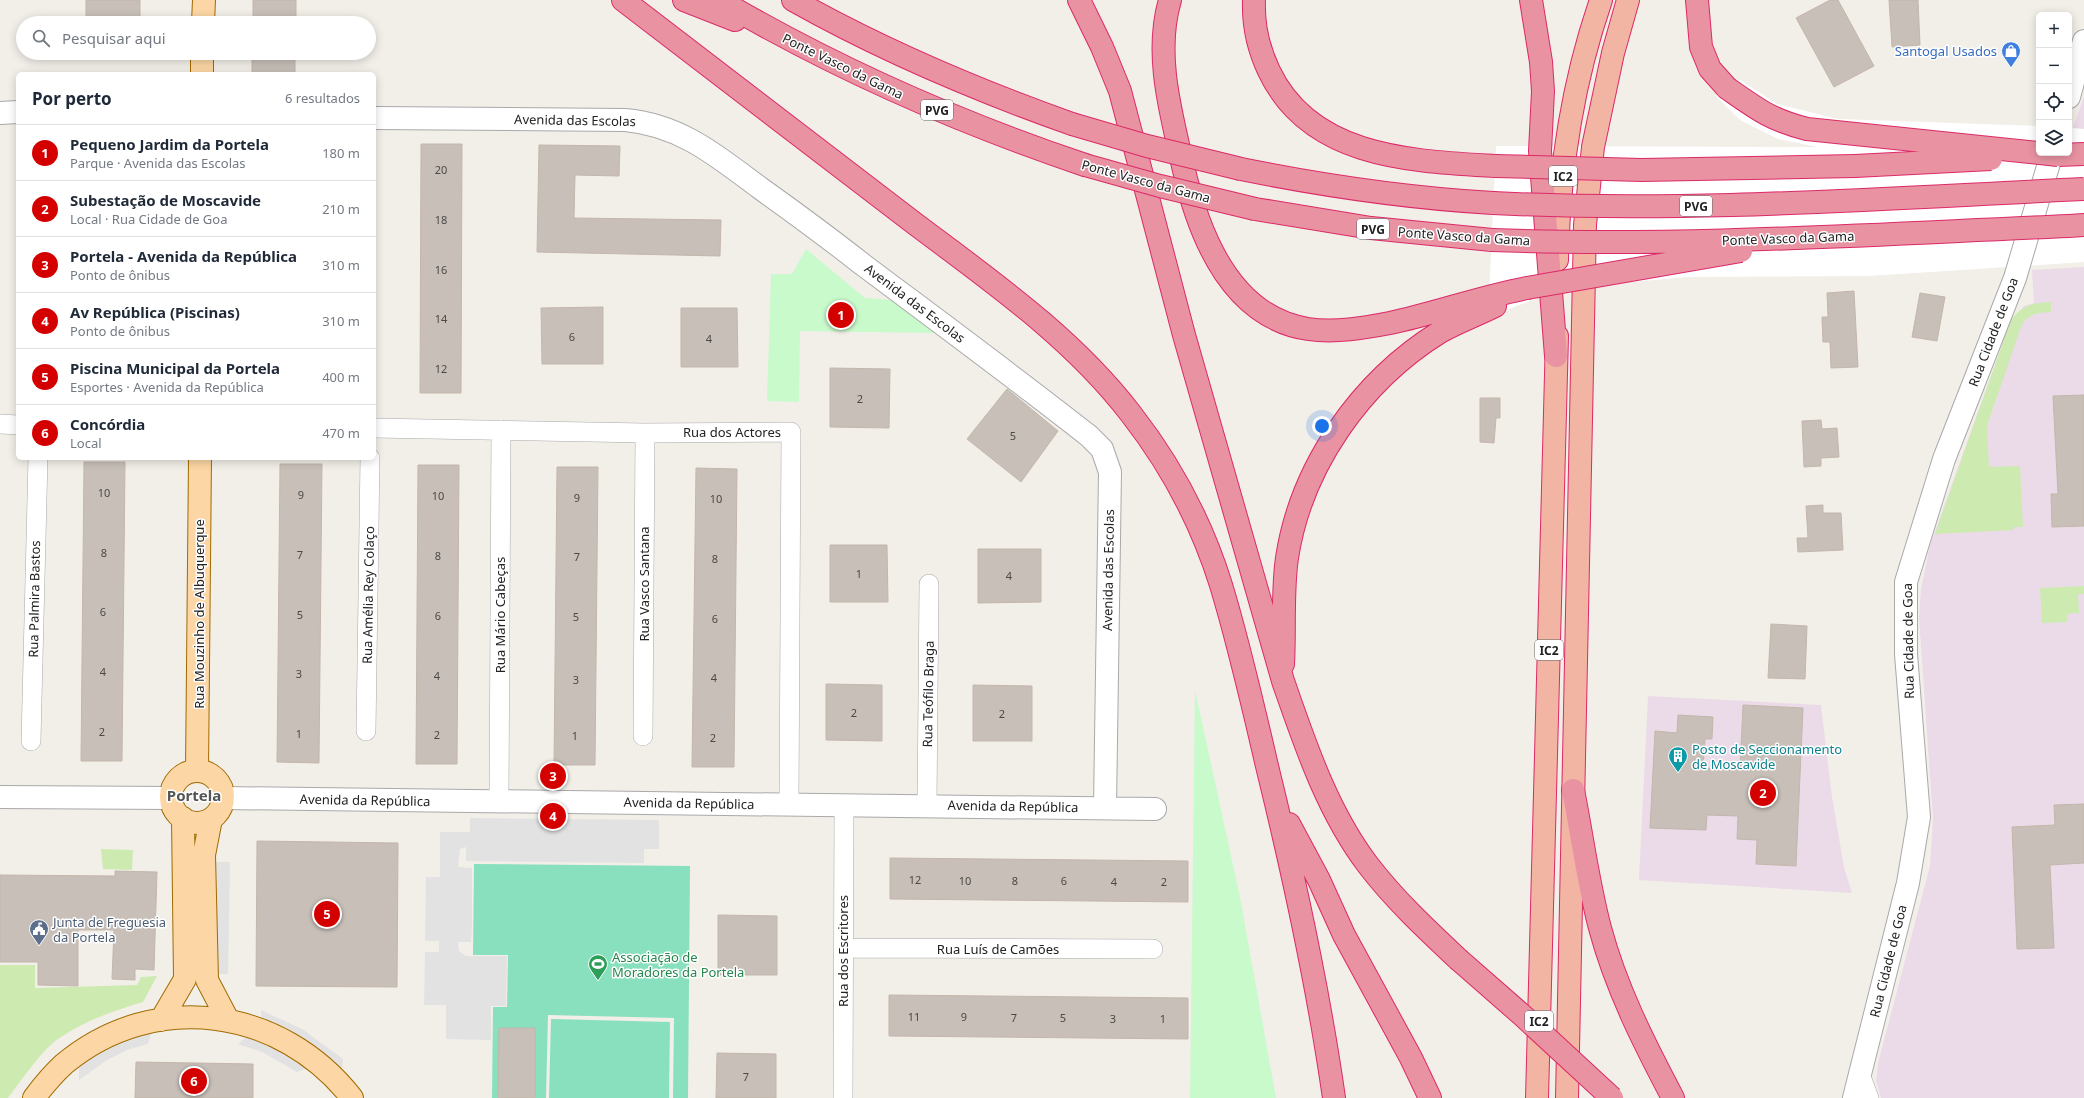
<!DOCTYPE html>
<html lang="pt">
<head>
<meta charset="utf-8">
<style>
  body { margin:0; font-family:"Noto Sans",sans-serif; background:#f6f6f7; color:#1f2937 }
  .controls { position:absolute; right:12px; top:12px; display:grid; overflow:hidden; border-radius:6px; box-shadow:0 2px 10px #0003 }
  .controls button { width:36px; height:36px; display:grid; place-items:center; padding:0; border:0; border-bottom:1px solid #e0e1e3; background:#fff; color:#1f2937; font:20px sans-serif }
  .you { position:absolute; left:1322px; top:426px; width:14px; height:14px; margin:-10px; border:3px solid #fff; border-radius:50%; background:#1a73e8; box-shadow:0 0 0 6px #1a73e833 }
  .badge { display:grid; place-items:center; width:26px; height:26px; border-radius:50%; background:#d40000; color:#fff; font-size:13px; font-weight:700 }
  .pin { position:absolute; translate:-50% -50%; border:2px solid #fff; box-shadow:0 1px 4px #0006 }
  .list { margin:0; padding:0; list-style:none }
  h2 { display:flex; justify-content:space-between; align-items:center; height:52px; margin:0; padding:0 16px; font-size:17px }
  h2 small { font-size:13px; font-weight:400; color:#747a83 }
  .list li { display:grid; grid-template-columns:26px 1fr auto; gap:12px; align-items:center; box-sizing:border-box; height:56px; padding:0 16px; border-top:1px solid #e0e1e3 }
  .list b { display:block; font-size:15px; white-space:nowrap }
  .list p { margin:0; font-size:13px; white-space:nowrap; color:#747a83 }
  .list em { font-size:13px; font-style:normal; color:#747a83 }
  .icon { flex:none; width:22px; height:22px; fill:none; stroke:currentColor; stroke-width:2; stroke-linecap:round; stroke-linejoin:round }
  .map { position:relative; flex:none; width:2084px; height:1098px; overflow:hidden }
  .search { position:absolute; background:#fff; box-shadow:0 2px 10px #0003; left:16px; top:16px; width:360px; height:44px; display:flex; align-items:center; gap:10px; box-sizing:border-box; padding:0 14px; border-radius:22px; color:#747a83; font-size:15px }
  .panel { position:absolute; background:#fff; box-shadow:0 2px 10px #0003; left:16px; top:72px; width:360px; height:388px; border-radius:6px }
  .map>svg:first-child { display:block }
</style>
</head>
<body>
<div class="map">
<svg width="2084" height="1098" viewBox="0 0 2084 1098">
  <rect width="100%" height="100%" fill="#f2efe9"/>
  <path fill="#ebdbe8" d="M2084 95V129L2073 128 2083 99Z
    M2084 267V1098H1881L1876 1081 1878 1063 1930 866 1933 819 1919 617 1921 589 1930 545 2011 320 2024 306 2034 303 2032 270Z
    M1648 696 1821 705 1832 797 1844 867 1852 893 1639 880Z"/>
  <path fill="#cdebb0" d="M2051 302V312C2038 313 2031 313 2022 324L1987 426 1989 467 2020 466 2023 527H2014V530L1935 534 2011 320C2022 305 2033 303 2051 302Z
    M2084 586V594H2078L2079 613 2067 614V622L2042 623 2040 588Z
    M101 849 133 850 132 870 103 869Z
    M0 965H35V988L137 985 141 977 157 976 143 1002C113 1011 84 1021 58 1039 42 1050 20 1082 8 1098H0Z"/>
  <path fill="#c8facc" d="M806 249 865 298 891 300 937 333 800 331 799 402 767 401 771 274H792Z
    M1195 690 1240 897 1276 1098H1190Z"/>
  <path fill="#88e0be" d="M474 864 690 866 688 1098H673L674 1018 548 1015 546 1098H492L493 1007H507L508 955H473Z
    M551 1019 670 1022 669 1098H549Z"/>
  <path fill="#e2e2e2" d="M470 818 659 820V849H644V863L466 861V847L460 849 458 867 472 868V928L471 942H458L459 951 466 956H507L506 1006H491V1040L446 1039V1005H424L425 952H439V941H425L426 877H440V832H470Z
    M216 862H230L228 974H215Z
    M261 1010 302 1029 342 1058 343 1060 340 1079 262 1027Z
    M152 1030 148 1044 127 1050 107 1060 79 1080V1063L94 1053Z
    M250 1034 311 1067 297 1072 262 1052 238 1044Z"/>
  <path fill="#fff" d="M1740 80 1777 104 1838 119 2039 126V153H2069V128L2084 129V262L1869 276 1688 277 1608 284 1540 297 1488 317 1496 146 1818 147 1778 139 1740 120 1716 96Z"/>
  <path fill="#c7bfb8" stroke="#c4b6ab" d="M86 0H140V23H86Z
    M253 0H296V23H253Z
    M1830 0H1838L1874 66 1834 87 1796 18Z
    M1889 0H1918L1920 45 1892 47Z
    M252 53H295V74H252Z
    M421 144H462L461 393H420Z
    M539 145 620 146 619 176 575 175 574 218 721 220 720 256 537 252Z
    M1854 291 1858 367 1831 368 1830 342H1823L1822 317H1828L1827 293Z
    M1920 293 1945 297 1937 341 1912 337Z
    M603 307V364H542L541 308Z
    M681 308H737L738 367H681Z
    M830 368 890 369 889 428 830 427Z
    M1007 389 1058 431 1021 482 967 439Z
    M2084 395V526L2052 527 2051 494H2058L2053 396Z
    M1480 398H1500V418H1496L1494 443 1480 442Z
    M1821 420 1822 429 1837 428 1839 457 1821 458V466L1804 467 1802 421Z
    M84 462H125L122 761H81Z
    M280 464H322L319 763 277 762Z
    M418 465H459L457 764H416Z
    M557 467H598L595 765H554Z
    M696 468 737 469 734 767H692Z
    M1823 505V513H1841L1843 550 1798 552 1797 538H1808L1806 506Z
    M830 545H887L888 602H830Z
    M978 549H1041V602L978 603Z
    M1771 624 1807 626 1805 679 1768 678Z
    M826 684 882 685V741L826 740Z
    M973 685 1032 686V741H973Z
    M1743 705 1803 708 1796 866 1756 864 1757 840 1737 839 1738 816 1707 815 1706 830 1650 828 1655 731 1677 733 1678 715 1713 717 1712 739H1705L1703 768 1740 769Z
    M2084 804V863L2050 865 2054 948 2017 949 2012 827 2055 825 2054 805Z
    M257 841 398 843 397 987 256 986Z
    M890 858 1188 861V902L890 899Z
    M115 871 157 872 154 970 135 969V980L112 979 114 930H78V986L38 985V962H0V875L115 876Z
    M718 915 777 916V975H718Z
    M889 995 1188 998V1039L889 1036Z
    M499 1028H535V1098H498Z
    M717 1053 776 1054V1098H716Z
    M136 1062 253 1064V1098H135Z"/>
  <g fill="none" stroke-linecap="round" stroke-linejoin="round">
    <g stroke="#a9a9a9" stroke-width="20">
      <path id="minor" d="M0 424 18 425
        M374 428 645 433 791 432 789 804
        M366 731 370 458
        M643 736 645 433
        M31 741 38 458
        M499 801 501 430
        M927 805 929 584
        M844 948 1153 949
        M1860 1074 1869 1098
        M843 1098 844 805"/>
    </g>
    <g stroke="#a9a9a9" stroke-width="24">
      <path id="tertiary" d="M2069 97 2084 41
        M0 113 18 112
        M374 118 625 120C681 125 717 156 760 188 795 213 829 238 862 264 938 321 1014 377 1089 436L1102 449 1110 472 1105 807
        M0 797 171 798
        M223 798 1155 809
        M1854 1098 1908 883 1919 817 1906 654V582L1944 459 2015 278 2052 153"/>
    </g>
    <g stroke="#a06b00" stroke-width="24">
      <path id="primary" d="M203 23 204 0
        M202 74V53
        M197 771 200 458
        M171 797a26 26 0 1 1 52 0a26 26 0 1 1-52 0Z
        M211 819 204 855 207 980 228 1020
        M161 1020 185 979 183 818
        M34 1098C43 1086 53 1074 64 1064 154 989 281 1007 352 1098"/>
    </g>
    <g stroke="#dc2a67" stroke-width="24">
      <path id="trunk" d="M1557 260C1559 172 1572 84 1601 0
        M1537 1098 1557 336
        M1567 1098 1585 225 1593 147 1613 53 1628 0"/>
    </g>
    <g stroke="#dc2a67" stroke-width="24">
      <path id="motorway" d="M623 0C720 74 817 148 914 223 991 281 1072 337 1131 414 1170 464 1202 524 1221 585 1239 644 1253 706 1267 766 1294 876 1318 986 1334 1098
        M684 0 735 20
        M719 0C835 68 957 122 1085 165
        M793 0C882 50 976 90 1072 124
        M1079 0 1102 47 1120 91 1184 335 1283 681C1305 744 1327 811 1368 865 1394 899 1426 929 1458 959
        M1170 0C1154 54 1171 113 1183 166 1198 233 1230 317 1308 329 1335 333 1364 328 1390 323 1436 313 1480 297 1527 288
        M1254 0C1253 25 1258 48 1269 71 1310 158 1411 161 1495 166
        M1531 0 1541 62 1543 91 1540 151 1556 356
        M1697 0 1701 47 1710 69 1727 88
        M2058 155 2084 154
        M1241 169C1325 186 1408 198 1493 203
        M1696 169 1855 166
        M1255 209 1371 228 1492 240
        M2069 226 2084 225
        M1283 664C1285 630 1282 591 1287 558 1301 466 1361 381 1440 332 1458 322 1477 315 1495 306
        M1573 790C1582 835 1588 883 1600 928 1616 988 1644 1043 1673 1098
        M1289 824 1319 880 1344 935 1411 1058 1430 1098"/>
    </g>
    <use href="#minor" stroke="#fff" stroke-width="19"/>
    <use href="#tertiary" stroke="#fff" stroke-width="22"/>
    <use href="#primary" stroke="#fcd6a4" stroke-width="22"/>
    <use href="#trunk" stroke="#f2b4a3" stroke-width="22"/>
    <use href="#motorway" stroke="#e892a2" stroke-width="22"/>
    <g stroke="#dc2a67" stroke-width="24" stroke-linecap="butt">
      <path id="motorway-bridge" d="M1727 88C1757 109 1771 120 1807 129L2058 155
        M1072 124 1147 146 1241 169
        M1085 165 1160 186 1255 209
        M1495 166 1642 170 1696 169
        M1855 166 1991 159
        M1493 203C1690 213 1887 198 2084 189
        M1492 240C1684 247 1877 234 2069 226
        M1527 288 1741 251
        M1458 959 1522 1015 1612 1098"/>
    </g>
    <use href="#motorway-bridge" stroke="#e892a2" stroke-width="22"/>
  </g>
  <defs>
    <g id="shop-pin" transform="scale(1)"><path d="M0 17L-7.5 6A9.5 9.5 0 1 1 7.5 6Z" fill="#3f7fe0" stroke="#fff"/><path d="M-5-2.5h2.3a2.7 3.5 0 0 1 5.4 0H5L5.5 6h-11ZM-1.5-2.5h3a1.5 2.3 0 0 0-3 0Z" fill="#fff"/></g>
    <g id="building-pin" transform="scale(1)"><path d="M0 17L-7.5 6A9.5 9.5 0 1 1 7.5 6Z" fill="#0f9aa8" stroke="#fff"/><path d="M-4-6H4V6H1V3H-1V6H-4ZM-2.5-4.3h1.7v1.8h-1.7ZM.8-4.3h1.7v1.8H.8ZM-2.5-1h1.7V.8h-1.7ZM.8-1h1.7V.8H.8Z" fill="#fff"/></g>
    <g id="civic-pin" transform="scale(1)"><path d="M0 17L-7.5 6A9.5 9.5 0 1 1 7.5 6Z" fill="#5c6f8a" stroke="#fff"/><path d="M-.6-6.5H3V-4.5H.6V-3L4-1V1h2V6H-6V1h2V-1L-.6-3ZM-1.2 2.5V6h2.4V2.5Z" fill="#fff"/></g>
    <g id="stadium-pin" transform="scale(1)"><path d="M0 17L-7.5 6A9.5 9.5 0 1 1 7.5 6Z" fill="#2e9e5b" stroke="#fff"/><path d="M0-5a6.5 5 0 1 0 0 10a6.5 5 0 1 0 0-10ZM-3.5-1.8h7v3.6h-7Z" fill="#fff"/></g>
  </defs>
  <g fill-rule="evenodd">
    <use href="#shop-pin" x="2011" y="51"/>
    <use href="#building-pin" x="1678" y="756"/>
    <use href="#civic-pin" x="39" y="929"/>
    <use href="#stadium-pin" x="598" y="964"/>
  </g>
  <g text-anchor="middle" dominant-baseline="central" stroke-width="3" stroke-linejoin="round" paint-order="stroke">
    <g font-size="11" fill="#4b4948">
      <text x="441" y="169">20</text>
      <text x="441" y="219">18</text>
      <text x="441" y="269">16</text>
      <text x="441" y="318">14</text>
      <text x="572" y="336">6</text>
      <text x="709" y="338">4</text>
      <text x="441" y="368">12</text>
      <text x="860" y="398">2</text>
      <text x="1013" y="435">5</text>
      <text x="104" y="492">10</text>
      <text x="301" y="494">9</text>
      <text x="438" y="495">10</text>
      <text x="577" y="497">9</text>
      <text x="716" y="498">10</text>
      <text x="104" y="552">8</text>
      <text x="300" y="554">7</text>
      <text x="438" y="555">8</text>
      <text x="577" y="556">7</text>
      <text x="715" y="558">8</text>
      <text x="859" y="573">1</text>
      <text x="1009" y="575">4</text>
      <text x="103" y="611">6</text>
      <text x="300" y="614">5</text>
      <text x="438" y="615">6</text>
      <text x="576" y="616">5</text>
      <text x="715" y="618">6</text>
      <text x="103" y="671">4</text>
      <text x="299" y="673">3</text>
      <text x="437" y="675">4</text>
      <text x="714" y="677">4</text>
      <text x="576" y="679">3</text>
      <text x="854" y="712">2</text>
      <text x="1002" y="713">2</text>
      <text x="102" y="731">2</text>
      <text x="299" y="733">1</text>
      <text x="437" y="734">2</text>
      <text x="575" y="735">1</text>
      <text x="713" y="737">2</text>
      <text x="915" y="879">12</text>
      <text x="965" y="880">10</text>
      <text x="1015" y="880">8</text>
      <text x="1064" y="880">6</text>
      <text x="1114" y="881">4</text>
      <text x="1164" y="881">2</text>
      <text x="914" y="1016">11</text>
      <text x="964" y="1016">9</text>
      <text x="1014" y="1017">7</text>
      <text x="1063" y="1017">5</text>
      <text x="1113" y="1018">3</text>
      <text x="1163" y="1018">1</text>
      <text x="746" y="1076">7</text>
    </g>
    <g fill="#fff" stroke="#646464" stroke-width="1">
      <rect x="921" y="100" width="32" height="20" rx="3"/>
      <rect x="1549" y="166" width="28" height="20" rx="3"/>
      <rect x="1680" y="196" width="32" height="20" rx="3"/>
      <rect x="1357" y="219" width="32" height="20" rx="3"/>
      <rect x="1535" y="640" width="28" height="20" rx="3"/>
      <rect x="1525" y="1011" width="28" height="20" rx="3"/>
    </g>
    <g font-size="12" font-weight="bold" fill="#222">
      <text x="937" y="110">PVG</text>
      <text x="1563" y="176">IC2</text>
      <text x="1696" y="206">PVG</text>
      <text x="1373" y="229">PVG</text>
      <text x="1549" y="650">IC2</text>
      <text x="1539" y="1021">IC2</text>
    </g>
    <g font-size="13" fill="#366cbe" stroke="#fff" text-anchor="end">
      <text x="1997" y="51">Santogal Usados</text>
    </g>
    <g font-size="13" fill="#222" stroke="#fff">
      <text transform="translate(843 66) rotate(26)">Ponte Vasco da Gama</text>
      <text transform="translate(575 120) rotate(1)">Avenida das Escolas</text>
      <text transform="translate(1146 181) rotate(15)">Ponte Vasco da Gama</text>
      <text transform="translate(1464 236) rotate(4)">Ponte Vasco da Gama</text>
      <text transform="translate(1788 238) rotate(-2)">Ponte Vasco da Gama</text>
      <text transform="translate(915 303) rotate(37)">Avenida das Escolas</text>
      <text transform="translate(1993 332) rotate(-69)">Rua Cidade de Goa</text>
      <text x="732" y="432">Rua dos Actores</text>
      <text transform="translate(1108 570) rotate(-89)">Avenida das Escolas</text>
      <text transform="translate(644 584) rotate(-90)">Rua Vasco Santana</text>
      <text transform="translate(368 595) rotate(-89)">Rua Amélia Rey Colaço</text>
      <text transform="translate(34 599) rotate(-89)">Rua Palmira Bastos</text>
      <text transform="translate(199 614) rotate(-90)">Rua Mouzinho de Albuquerque</text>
      <text transform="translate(500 615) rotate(-90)">Rua Mário Cabeças</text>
      <text transform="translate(1908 641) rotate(-91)">Rua Cidade de Goa</text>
      <text transform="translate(928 694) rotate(-89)">Rua Teófilo Braga</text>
      <text transform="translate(365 800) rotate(1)">Avenida da República</text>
      <text transform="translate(689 803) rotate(1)">Avenida da República</text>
      <text transform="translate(1013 806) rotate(1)">Avenida da República</text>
      <text x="998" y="949">Rua Luís de Camões</text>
      <text transform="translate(843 951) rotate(-90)">Rua dos Escritores</text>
      <text transform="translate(1888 961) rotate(-76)">Rua Cidade de Goa</text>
    </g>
    <g font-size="13" fill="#0d838f" stroke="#fff" text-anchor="start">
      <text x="1692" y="749">Posto de Seccionamento<tspan x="1692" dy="15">de Moscavide</tspan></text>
    </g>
    <g font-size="13" fill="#4e5e75" stroke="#fff" text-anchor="start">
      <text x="53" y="922">Junta de Freguesia<tspan x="53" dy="15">da Portela</tspan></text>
    </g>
    <g font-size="13" fill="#27864d" stroke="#fff" text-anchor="start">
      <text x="612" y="957">Associação de<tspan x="612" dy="15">Moradores da Portela</tspan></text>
    </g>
    <g font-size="15" font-weight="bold" fill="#555" stroke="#fff">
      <text x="194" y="795">Portela</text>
    </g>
  </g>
</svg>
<div class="controls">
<button>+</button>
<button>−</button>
<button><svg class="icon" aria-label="locate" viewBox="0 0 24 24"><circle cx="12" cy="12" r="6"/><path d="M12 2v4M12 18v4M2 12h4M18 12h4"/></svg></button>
<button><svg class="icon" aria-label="layers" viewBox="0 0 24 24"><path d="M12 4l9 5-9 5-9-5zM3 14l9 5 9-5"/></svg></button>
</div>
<div class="you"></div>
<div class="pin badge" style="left:841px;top:315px">1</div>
<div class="pin badge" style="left:1763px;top:793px">2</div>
<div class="pin badge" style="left:553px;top:776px">3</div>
<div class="pin badge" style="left:553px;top:816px">4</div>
<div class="pin badge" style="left:327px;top:914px">5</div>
<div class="pin badge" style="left:194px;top:1081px">6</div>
<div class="search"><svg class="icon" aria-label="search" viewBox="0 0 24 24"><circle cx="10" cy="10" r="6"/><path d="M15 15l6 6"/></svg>Pesquisar aqui</div>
<section class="panel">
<h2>Por perto<small>6 resultados</small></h2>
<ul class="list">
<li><span class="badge">1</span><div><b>Pequeno Jardim da Portela</b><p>Parque · Avenida das Escolas</p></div><em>180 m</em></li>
<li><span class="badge">2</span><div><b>Subestação de Moscavide</b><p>Local · Rua Cidade de Goa</p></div><em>210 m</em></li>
<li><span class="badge">3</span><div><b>Portela - Avenida da República</b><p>Ponto de ônibus</p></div><em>310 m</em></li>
<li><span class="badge">4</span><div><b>Av República (Piscinas)</b><p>Ponto de ônibus</p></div><em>310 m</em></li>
<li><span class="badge">5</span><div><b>Piscina Municipal da Portela</b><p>Esportes · Avenida da República</p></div><em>400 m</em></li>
<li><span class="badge">6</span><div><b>Concórdia</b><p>Local</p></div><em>470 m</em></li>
</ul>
</section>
</div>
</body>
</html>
